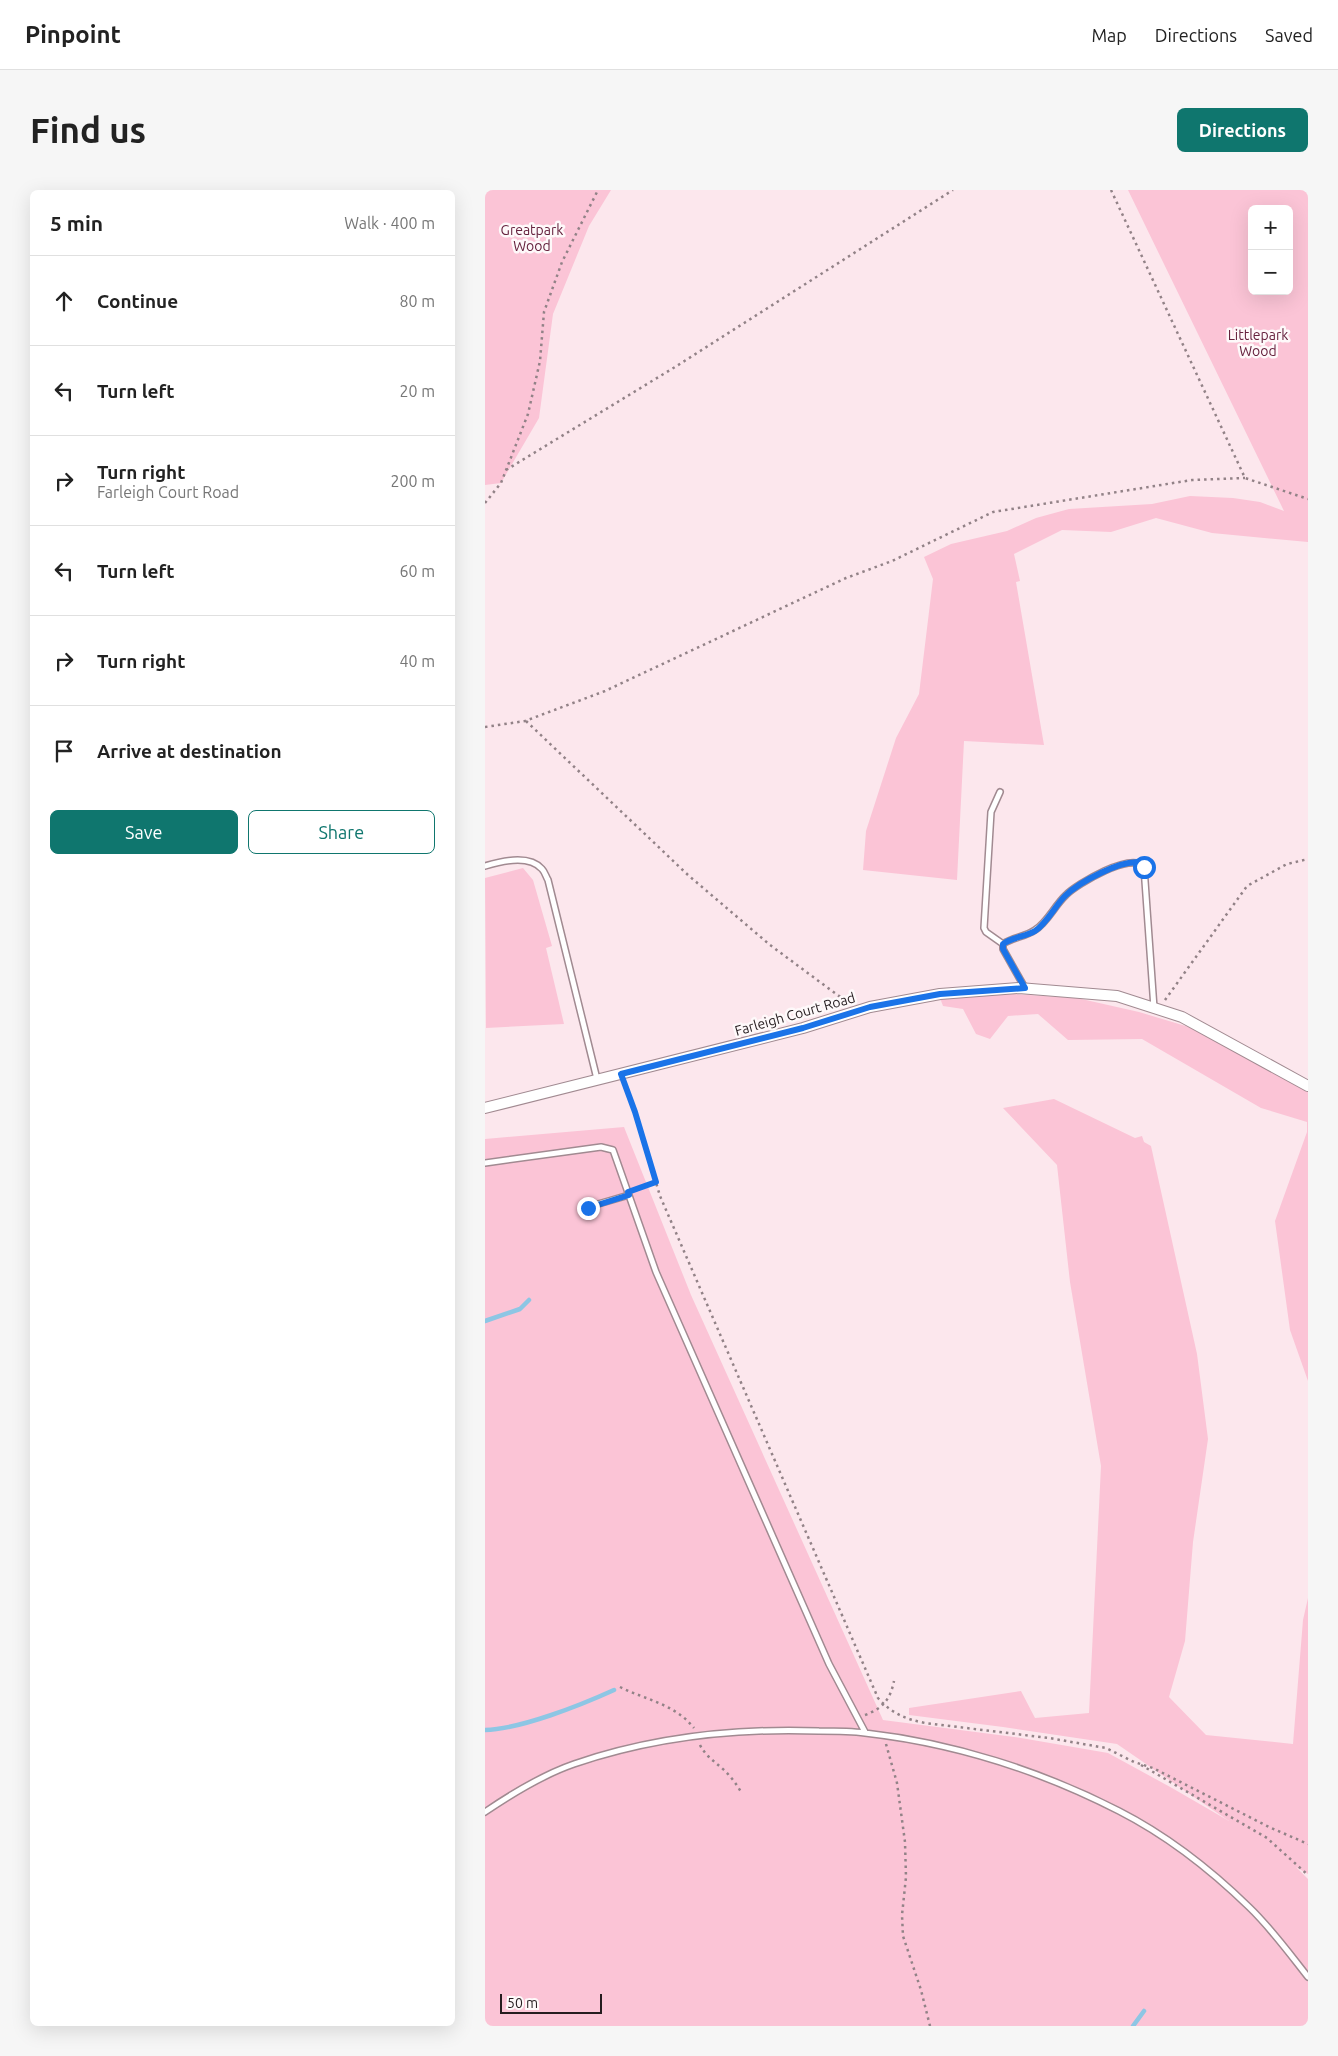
<!DOCTYPE html>
<html lang="en">
<head>
<meta charset="utf-8">
<style>
  body { margin:0; font-family:Ubuntu,sans-serif; background:#f6f6f6; color:#222 }
  .controls { position:absolute; right:15px; top:15px; display:grid; overflow:hidden; border-radius:8px; box-shadow:0 5px 20px #0002 }
  .controls button { width:45px; height:45px; display:grid; place-items:center; padding:0; border:0; border-bottom:1px solid #e0e0e0; background:#fff; color:#222; font:25px sans-serif }
  .scale { position:absolute; left:15px; bottom:12px; width:102px; box-sizing:border-box; padding-left:5px; border:2px solid #251c1f; border-top:0; font-size:14px; line-height:18px; white-space:nowrap; color:#251c1f; -webkit-text-stroke:4px #fef9fa; paint-order:stroke }
  .stop { position:absolute; width:15px; height:15px; margin:-11px; border:4px solid #1a73e8; border-radius:50%; background:#fff }
  .stop.end { background:#1a73e8; border-color:#fff; box-shadow:0 1px 5px #0008 }
  .list { margin:0; padding:0; list-style:none }
  h2 { display:flex; justify-content:space-between; align-items:center; height:65px; margin:0; padding:0 20px; font-size:21px }
  h2 small { font-size:16px; font-weight:400; color:#767676 }
  .list li { display:grid; grid-template-columns:32px 1fr auto; gap:15px; align-items:center; box-sizing:border-box; height:90px; padding:0 20px; border-top:1px solid #e0e0e0 }
  .list b { display:block; font-size:19px; white-space:nowrap }
  .list p { margin:0; font-size:16px; white-space:nowrap; color:#767676 }
  .list em { font-size:16px; font-style:normal; color:#767676 }
  .actions { display:flex; gap:10px; padding:15px 20px }
  .actions a { flex:1; padding:11px 0; border:1px solid #0f766e; border-radius:8px; text-align:center; font-size:18px; color:#0f766e }
  .actions .main { background:#0f766e; color:#fff }
  .icon { flex:none; width:28px; height:28px; fill:none; stroke:currentColor; stroke-width:2; stroke-linecap:round; stroke-linejoin:round }
  .map { position:relative; flex:none; width:823px; height:1836px; overflow:hidden; border-radius:8px }
  header { display:flex; align-items:center; gap:30px; box-sizing:border-box; height:70px; padding:0 25px; background:#fff; border-bottom:1px solid #e0e0e0 }
  header strong { font-size:24px }
  nav { display:flex; gap:28px; margin-inline-start:auto; font-size:18px }
  .intro { display:flex; align-items:center; justify-content:space-between; box-sizing:border-box; height:120px; padding:0 30px }
  h1 { margin:0; font-size:35px }
  .button { padding:12px 22px; border-radius:8px; background:#0f766e; color:#fff; font-size:18px; font-weight:700 }
  main { display:flex; gap:30px; padding:0 30px }
  aside { flex:1; background:#fff; border-radius:8px; box-shadow:0 5px 20px #0002 }
  .map>svg:first-child { display:block }
</style>
</head>
<body>
<header>
<strong>Pinpoint</strong>
<nav><a>Map</a><a>Directions</a><a>Saved</a></nav>
</header>
<div class="intro"><h1>Find us</h1><a class="button">Directions</a></div>
<main>
<aside>
<h2>5 min<small>Walk · 400 m</small></h2>
<ul class="list">
<li><svg class="icon" aria-label="ahead" viewBox="0 0 24 24"><path d="M12 20V5M6 11l6-6 6 6"/></svg><div><b>Continue</b></div><em>80 m</em></li>
<li><svg class="icon" aria-label="left" viewBox="0 0 24 24"><path d="M17 20v-9H6M10 6l-5 5 5 5"/></svg><div><b>Turn left</b></div><em>20 m</em></li>
<li><svg class="icon" aria-label="right" viewBox="0 0 24 24"><path d="M7 20v-9h11M14 6l5 5-5 5"/></svg><div><b>Turn right</b><p>Farleigh Court Road</p></div><em>200 m</em></li>
<li><svg class="icon" aria-label="left" viewBox="0 0 24 24"><path d="M17 20v-9H6M10 6l-5 5 5 5"/></svg><div><b>Turn left</b></div><em>60 m</em></li>
<li><svg class="icon" aria-label="right" viewBox="0 0 24 24"><path d="M7 20v-9h11M14 6l5 5-5 5"/></svg><div><b>Turn right</b></div><em>40 m</em></li>
<li><svg class="icon" aria-label="arrive" viewBox="0 0 24 24"><path d="M6 21V4h12l-3 4 3 4H6"/></svg><div><b>Arrive at destination</b></div></li>
</ul>
<div class="actions"><a class="main">Save</a><a>Share</a></div>
</aside>
<div class="map">
<svg width="823" height="1836" viewBox="0 0 823 1836">
  <rect width="100%" height="100%" fill="#fce7ed"/>
  <path fill="#fbc4d6" fill-rule="evenodd" d="M0 0H126L104 36 68 124 54 228 16 293 0 295Z
    M643 0H823V352L727 343 671 328 626 342 577 340 529 364 535 391 531 392 559 555 479 551 472 690 378 680 381 641 411 548 434 504 448 389 439 367 466 354 522 341 551 328 584 319 667 314 705 306 748 308 775 312 799 321ZM767 19H804V101H767Z
    M38 678 48 690 67 756 61 758 79 834 1 838 0 688Z
    M529 804 592 808 654 822 704 837 823 902V1191L805 1140 790 1031 822 942V932L776 918 657 849 583 850 553 824 523 826 505 849 491 844 478 819 458 816 455 808Z
    M569 909 650 948 657 946 659 952 666 956 712 1164 723 1249 708 1352 700 1451 684 1507 721 1545 808 1554 818 1430 823 1408V1684L811 1677 823 1689V1836H0V949L139 937 206 1105 398 1530 536 1548 623 1563 687 1598 744 1631 632 1554 518 1537 424 1525V1518L536 1501 550 1528 604 1523 616 1276 585 1092 572 975 518 918Z"/>
  <g fill="none" stroke-linecap="round" stroke-linejoin="round">
    <path stroke="#8dc6e4" stroke-width="4.5" d="M0 1131 35 1119 44 1110
      M0 1540C36 1539 96 1515 129 1500
      M648 1836 659 1821"/>
    <g stroke="#a18a91" stroke-width="8">
      <path id="service" d="M515 602 506 622 499 738 501 742 518 754
        M0 676C16 671 44 664 57 679 60 682 61 687 63 690L112 889
        M540 798 518 759V754C528 747 540 747 550 740 562 733 570 715 581 705 592 694 647 661 659 677L669 818
        M0 973 116 957 128 960 171 1082 344 1474 380 1542
        M103 1017 144 1005
        M0 1622C28 1603 57 1585 89 1574 168 1547 251 1538 334 1541 349 1541 365 1541 380 1543 468 1553 556 1581 634 1621 681 1645 726 1680 764 1717 786 1738 804 1763 823 1787"/>
    </g>
    <g stroke="#a18a91" stroke-width="12">
      <path id="minor" d="M0 918 318 838 385 817 455 804 534 798 632 806 697 827 823 896"/>
    </g>
    <path stroke="#928287" stroke-width="2.5" stroke-dasharray="2.5 4" stroke-linecap="butt" d="M626 0 760 288 823 309
      M21 280 190 177 468 0
      M0 313 16 293 43 224 55 171 59 122 77 72 113 0
      M41 531 203 685 285 755 362 812
      M0 537 40 531 120 501 361 388 407 371 508 322 707 290 760 288
      M680 810 762 696 802 674 823 669
      M140 895 150 922 175 1006 393 1508C406 1523 420 1529 440 1533L564 1548 621 1558 649 1572 668 1578 784 1637 823 1654
      M151 999 171 992
      M135 1497C161 1510 190 1514 209 1538
      M380 1525C398 1518 405 1510 409 1491
      M401 1554 412 1593 420 1652 421 1687 417 1725 418 1746 436 1800 445 1836
      M215 1555C221 1567 232 1573 241 1582 247 1588 252 1595 256 1602
      M656 1575 782 1648 823 1685"/>
    <use href="#service" stroke="#fff" stroke-width="5"/>
    <use href="#minor" stroke="#fff" stroke-width="10"/>
  </g>
  <g fill="none" stroke-linecap="round" stroke-linejoin="round">
    <path stroke="#1a73e8" stroke-width="6" d="M103 1018 144 1005 143 1002 171 992 150 922 136 884 318 838 385 817 455 804 540 798 518 759V754C527 747 540 747 550 741 562 733 570 716 580 706 593 693 638 668 656 673L659 677"/>
  </g>
  <g text-anchor="middle" dominant-baseline="central" stroke-width="5" stroke-linejoin="round" paint-order="stroke">
    <g font-size="14" fill="#66223e" stroke="#fef9fa">
      <text x="47" y="40">Greatpark<tspan x="47" dy="16">Wood</tspan></text>
      <text x="773" y="145">Littlepark<tspan x="773" dy="16">Wood</tspan></text>
    </g>
    <g font-size="14" fill="#251c1f" stroke="#fef9fa">
      <text transform="translate(310 824) rotate(-16)">Farleigh Court Road</text>
    </g>
  </g>
</svg>
<div class="controls">
<button>+</button>
<button>−</button>
</div>
<div class="scale">50 m</div>
<div class="stop" style="left:659px;top:677px"></div>
<div class="stop end" style="left:103px;top:1018px"></div>
</div>
</main>
</body>
</html>
